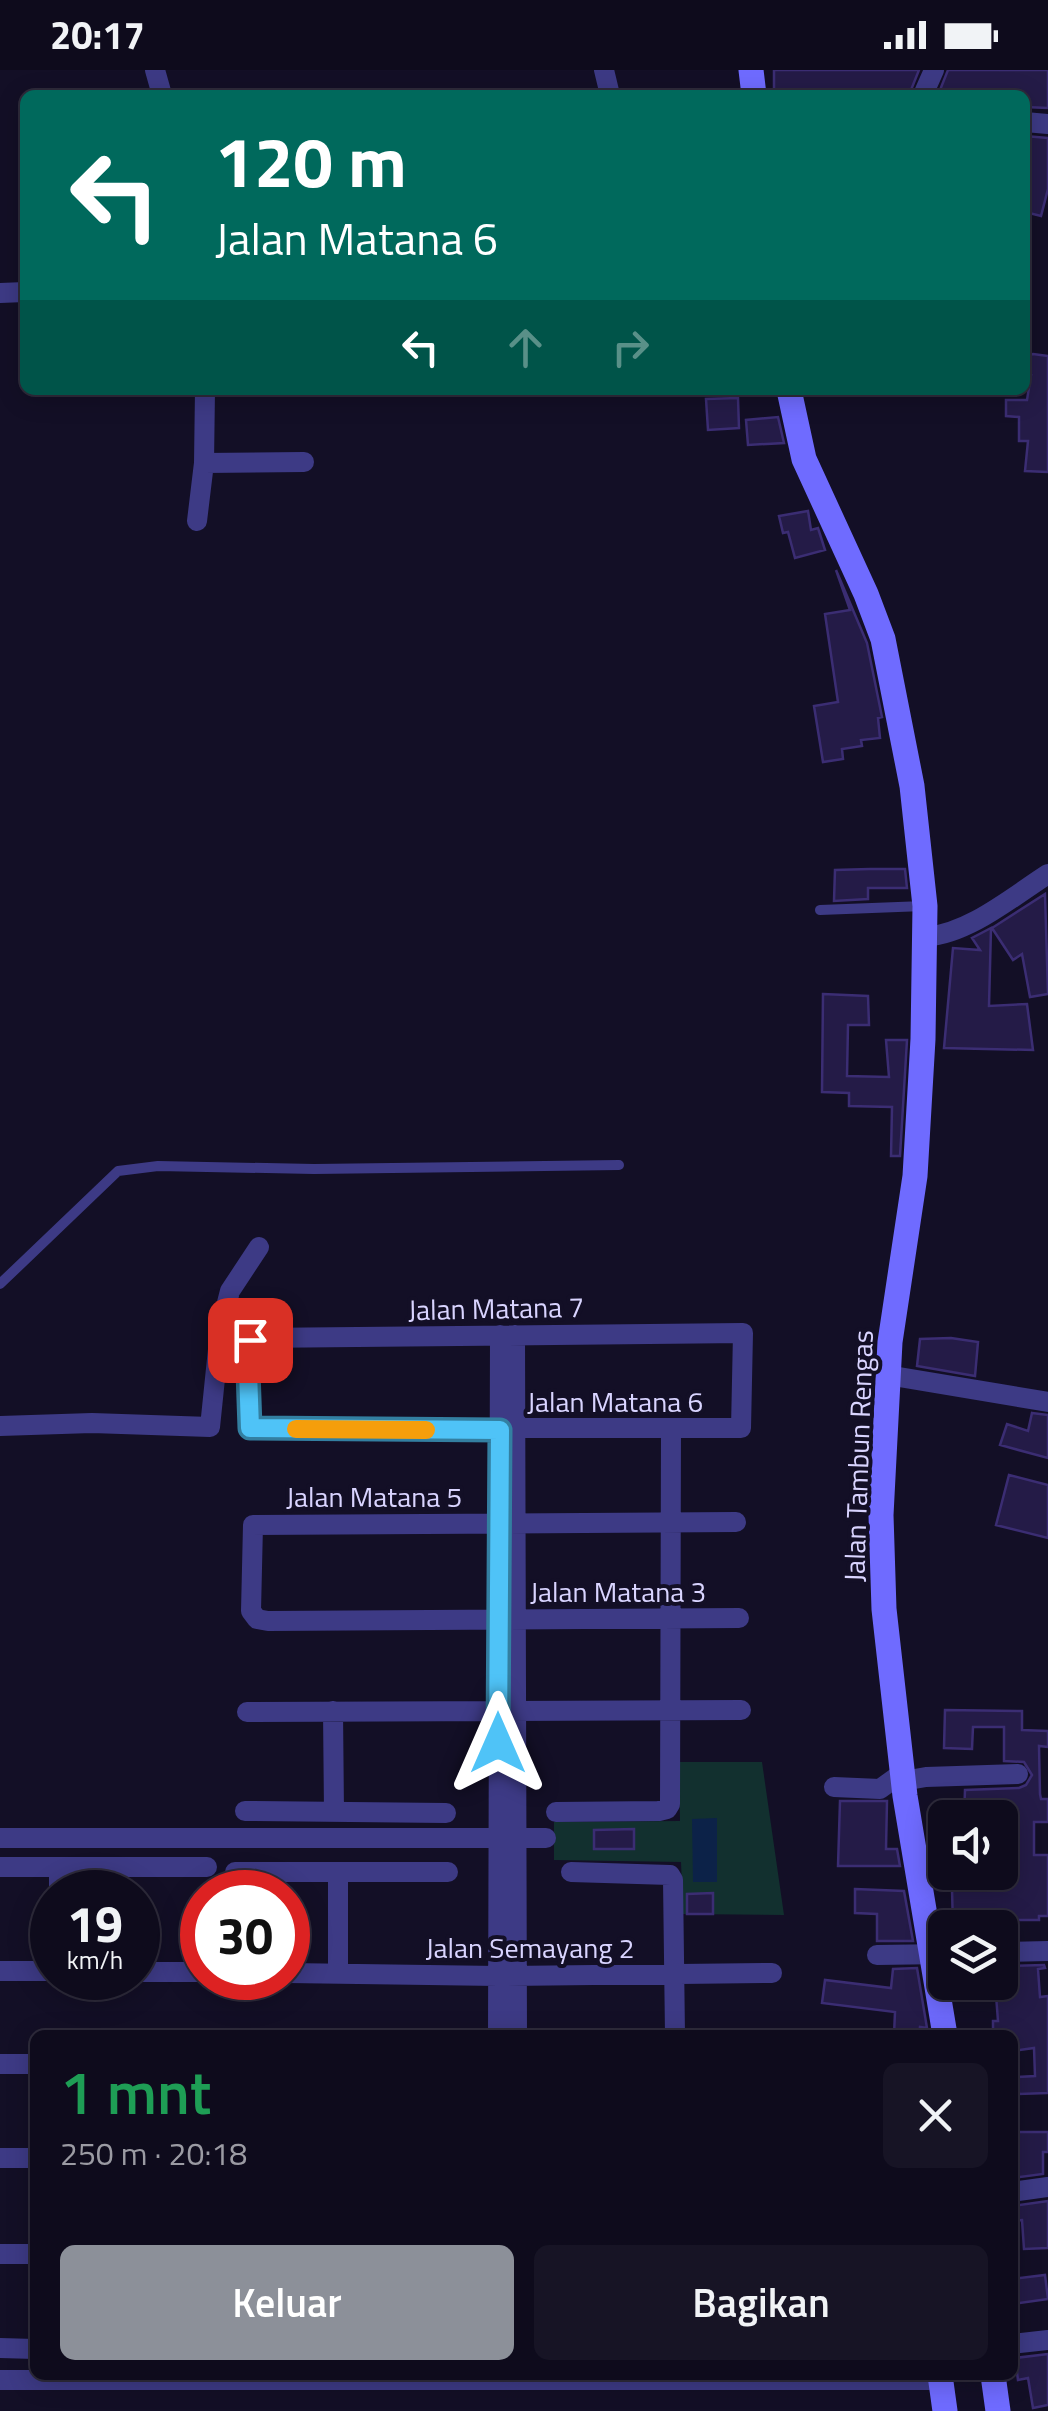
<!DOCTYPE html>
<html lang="id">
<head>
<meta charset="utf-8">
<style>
  body { margin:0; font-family:"Titillium Web",sans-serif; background:#171425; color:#f1f3f6; height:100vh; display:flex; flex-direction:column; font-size:38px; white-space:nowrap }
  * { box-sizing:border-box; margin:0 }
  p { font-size:32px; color:#9b9ba3 }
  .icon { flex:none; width:55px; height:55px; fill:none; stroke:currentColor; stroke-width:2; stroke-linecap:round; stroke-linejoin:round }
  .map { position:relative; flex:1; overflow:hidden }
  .side { position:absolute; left:30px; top:1960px; width:988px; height:350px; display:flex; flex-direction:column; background:#0e0b1c; border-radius:15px; box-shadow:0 5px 25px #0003,0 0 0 2px #2e2b3b }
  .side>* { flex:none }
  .hud { position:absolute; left:20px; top:20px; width:1010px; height:305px; border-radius:15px; box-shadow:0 5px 25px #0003,0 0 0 2px #2e2b3b; background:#00695c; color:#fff; overflow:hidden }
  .controls { position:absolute; left:928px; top:1730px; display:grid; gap:20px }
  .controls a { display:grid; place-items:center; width:90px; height:90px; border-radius:15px; background:#0e0b1c; box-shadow:0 5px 25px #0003,0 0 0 2px #2e2b3b; font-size:50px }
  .speed { position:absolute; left:30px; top:1800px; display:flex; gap:20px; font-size:50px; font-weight:700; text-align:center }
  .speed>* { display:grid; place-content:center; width:130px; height:130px; border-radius:50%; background:#0e0b1c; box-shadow:0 5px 25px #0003,0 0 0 2px #2e2b3b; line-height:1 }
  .speed small { font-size:25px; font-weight:400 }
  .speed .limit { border:15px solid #d22; background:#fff; color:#111 }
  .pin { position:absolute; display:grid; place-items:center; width:85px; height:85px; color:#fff; margin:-42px; border-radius:20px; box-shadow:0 5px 15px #0006 }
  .me { position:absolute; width:110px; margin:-55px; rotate:0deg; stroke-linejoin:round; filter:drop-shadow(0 0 8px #0008) }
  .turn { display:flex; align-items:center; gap:35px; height:210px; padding:0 30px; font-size:45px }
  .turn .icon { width:130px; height:130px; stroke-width:2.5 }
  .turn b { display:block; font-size:70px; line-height:85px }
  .lanes { display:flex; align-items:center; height:95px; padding:0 30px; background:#0003; justify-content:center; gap:50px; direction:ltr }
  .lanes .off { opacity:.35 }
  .round { display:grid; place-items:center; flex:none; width:105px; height:105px; border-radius:15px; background:#171425 }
  .head { display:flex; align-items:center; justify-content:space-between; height:170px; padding:0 30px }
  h1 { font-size:60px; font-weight:600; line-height:75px; color:#1e9e55 }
  .cta { display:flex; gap:20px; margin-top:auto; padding:20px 30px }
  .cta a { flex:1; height:115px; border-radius:15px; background:#8c9099; color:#fff; font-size:40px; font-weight:600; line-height:115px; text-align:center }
  .cta a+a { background:#171425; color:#f1f3f6 }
  .status { display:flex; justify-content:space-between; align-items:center; height:70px; padding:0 50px; background:#0e0b1c; direction:ltr }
  .status svg { height:28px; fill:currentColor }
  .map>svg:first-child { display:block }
</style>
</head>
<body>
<div class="status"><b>20:17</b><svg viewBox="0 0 49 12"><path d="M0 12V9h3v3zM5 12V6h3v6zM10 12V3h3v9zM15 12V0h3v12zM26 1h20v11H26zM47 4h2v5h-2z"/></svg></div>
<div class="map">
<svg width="1048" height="2341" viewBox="0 0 1048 2341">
  <rect width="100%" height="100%" fill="#130f26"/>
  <!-- green -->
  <path fill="#12302f" d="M 679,1692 L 762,1692 L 784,1845 L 683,1844 L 681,1792 L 554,1790 L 554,1752 L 680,1751 Z"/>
  <!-- water -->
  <path fill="#0c2248" d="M 717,1748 L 717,1812 L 693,1812 L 692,1749 Z"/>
  <!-- building -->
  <path fill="#241b47" stroke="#3b2d73" stroke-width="2.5" d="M 774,0 L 919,0 L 909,25 L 774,25 Z
    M 948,0 L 1048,0 L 1048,38 L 1025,37 L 1025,25 L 938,25 Z
    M 1025,66 L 1048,68 L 1048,119 L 1041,146 L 1025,142 Z
    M 1033,284 L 1048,286 L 1048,402 L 1025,401 L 1028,371 L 1019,371 L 1019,347 L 1006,346 L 1006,330 L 1027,330 L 1031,305 L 1025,304 L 1025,286 Z
    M 738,328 L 739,358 L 708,360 L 706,329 Z
    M 778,347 L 784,373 L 748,375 L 746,350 Z
    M 808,441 L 811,460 L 818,458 L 825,480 L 795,488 L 788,462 L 783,463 L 779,446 Z
    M 836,500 L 867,573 L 882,647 L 878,648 L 880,668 L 861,670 L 862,676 L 842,679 L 843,689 L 823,692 L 814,636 L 838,632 L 825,544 L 850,540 Z
    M 870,799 L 905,799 L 907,818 L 868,818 L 868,829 L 834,831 L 835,800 Z
    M 1045,824 L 1048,924 L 1030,927 L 1022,884 L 1013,890 L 992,858 Z
    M 991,858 L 989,936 L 1027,934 L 1033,980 L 944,978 L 953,878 L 980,880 L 972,868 Z
    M 823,924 L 868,926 L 869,955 L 848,955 L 847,1006 L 889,1007 L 886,970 L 907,970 L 900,1086 L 891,1086 L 892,1037 L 849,1036 L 849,1023 L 822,1022 Z
    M 951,1268 L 978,1272 L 975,1306 L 917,1296 L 920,1269 Z
    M 1032,1343 L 1048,1345 L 1048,1388 L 1000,1375 L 1007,1354 L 1028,1361 Z
    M 1009,1405 L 1048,1415 L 1048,1468 L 996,1455 Z
    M 945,1640 L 1022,1641 L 1022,1660 L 1048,1661 L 1048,1677 L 1039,1676 L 1040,1724 L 1041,1729 L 1048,1729 L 1048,1752 L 1034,1752 L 1034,1785 L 1048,1785 L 1048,1846 L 1039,1846 L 1039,1850 L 1009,1850 L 1009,1858 L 953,1858 L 952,1819 L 977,1818 L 977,1811 L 991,1810 L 990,1806 L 1000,1806 L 1000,1748 L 964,1748 L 965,1720 L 1019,1718 L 1026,1715 L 1032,1705 L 1024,1692 L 1004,1691 L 1004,1657 L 973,1657 L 972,1679 L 944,1678 Z
    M 840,1731 L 887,1731 L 886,1779 L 897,1779 L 900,1796 L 838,1796 Z
    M 634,1759 L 634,1779 L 594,1779 L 594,1760 Z
    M 855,1819 L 904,1821 L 913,1871 L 877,1871 L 877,1844 L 855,1843 Z
    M 713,1823 L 713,1844 L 687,1844 L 687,1824 Z
    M 1044,1895 L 1045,1898 L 1038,1899 L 1040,1927 L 1048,1926 L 1048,2023 L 1019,2024 L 1018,2007 L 1035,2006 L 1034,1978 L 1012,1981 L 1012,1965 L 993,1965 L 993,1951 L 998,1951 L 995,1912 L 1000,1912 L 1002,1896 Z
    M 917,1898 L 927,1958 L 920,1957 L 919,1965 L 894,1965 L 895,1942 L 822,1933 L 825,1910 L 891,1918 L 893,1899 Z
    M 1012,2062 L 1048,2062 L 1048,2082 L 1043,2082 L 1043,2104 L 1012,2108 Z
    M 1048,2131 L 1048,2178 L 1024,2179 L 1022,2150 L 1012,2151 L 1012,2136 Z
    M 1045,2205 L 1048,2229 L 1012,2234 L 1012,2209 Z
    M 1048,2284 L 1048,2335 L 1033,2338 L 1028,2308 L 1018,2310 L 1015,2288 Z"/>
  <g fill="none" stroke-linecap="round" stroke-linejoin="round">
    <!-- lane -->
    <path stroke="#3d3a85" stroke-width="10" d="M 820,840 L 924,836
      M 0,1214 L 118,1101 L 158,1096 L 314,1099 L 619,1095"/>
    <!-- street -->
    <path stroke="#3d3a85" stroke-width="20" d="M 155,0 L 162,25
      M 604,0 L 610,25
      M 923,25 L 934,0
      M 1025,52 L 1048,54
      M 0,223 L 25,222
      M 204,393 L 304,392
      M 197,451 L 204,393 L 205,320
      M 926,867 C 970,863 1012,827 1048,804
      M 743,1263 L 741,1358 L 250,1358 L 247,1273 L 255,1268 Z
      M 515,1265 L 517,1965
      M 887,1305 L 1048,1332
      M 0,1356 L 92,1353 L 210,1357 L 220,1260 L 230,1221 L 259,1177
      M 736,1452 L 253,1455 L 251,1541 L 257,1549 L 268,1551 L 739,1548
      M 333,1641 L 334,1742
      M 247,1642 L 741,1640
      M 903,1711 L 926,1707 L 1018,1704
      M 834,1717 L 880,1719 L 902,1703
      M 245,1741 L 446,1743
      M 556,1742 L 659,1741 L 667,1739 L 670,1734 L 671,1359
      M 0,1768 L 546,1768
      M 0,1797 L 207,1797
      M 235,1802 L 448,1802
      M 338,1802 L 338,1904
      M 571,1802 L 670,1805 L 673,1810 L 675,1965
      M 59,1822 L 59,1797
      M 1000,1882 L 1048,1881
      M 877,1885 L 945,1884
      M 0,1901 L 52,1901
      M 138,1902 L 202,1902
      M 288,1903 L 498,1906 L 772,1903
      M 498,1965 L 500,1265
      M 0,1994 L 35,1994
      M 0,2088 L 35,2088
      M 1012,2122 L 1048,2117
      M 0,2184 L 35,2184
      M 1012,2274 L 1048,2270
      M 0,2278 L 35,2279
      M 0,2310 L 940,2310"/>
    <!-- secondary -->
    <path stroke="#6f6bff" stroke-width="25" d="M 751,0 L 754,25
      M 789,320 L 804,389 L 866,524 L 883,569 L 912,716 L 925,836 L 923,969 L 915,1106 L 890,1272 L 881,1445 L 884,1539 L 905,1726 L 945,1965
      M 940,2305 L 945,2341
      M 993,2305 L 998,2341"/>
  </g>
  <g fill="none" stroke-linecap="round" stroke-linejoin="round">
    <defs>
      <path id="route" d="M 250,1270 L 247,1273 L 250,1358 L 500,1360 L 498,1673"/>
    </defs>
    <!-- route casing -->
    <use href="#route" stroke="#337fa1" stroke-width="25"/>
    <!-- route -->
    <use href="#route" stroke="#4fc3f7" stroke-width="18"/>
    <!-- slow -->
    <path stroke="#f59e0b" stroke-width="18" d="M 296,1359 L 426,1360"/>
  </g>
  <g text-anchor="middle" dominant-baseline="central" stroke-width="8" stroke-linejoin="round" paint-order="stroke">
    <!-- street labels -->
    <g font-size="28" fill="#d9d4ff" stroke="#130f26">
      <text transform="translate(496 1238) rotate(-1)">Jalan Matana 7</text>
      <text x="615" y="1331">Jalan Matana 6</text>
      <text transform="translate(858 1386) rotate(-88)">Jalan Tambun Rengas</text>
      <text x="374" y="1426">Jalan Matana 5</text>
      <text x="618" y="1521">Jalan Matana 3</text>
      <text x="530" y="1877">Jalan Semayang 2</text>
    </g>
  </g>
</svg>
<div class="controls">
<a><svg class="icon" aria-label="sound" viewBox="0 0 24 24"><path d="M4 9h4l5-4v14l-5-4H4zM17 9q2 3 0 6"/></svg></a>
<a><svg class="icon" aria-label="layers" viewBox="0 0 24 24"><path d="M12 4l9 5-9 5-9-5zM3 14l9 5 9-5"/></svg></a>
</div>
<div class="speed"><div>19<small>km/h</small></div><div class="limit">30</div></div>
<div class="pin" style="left:250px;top:1270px;background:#d93025"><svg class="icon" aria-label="arrive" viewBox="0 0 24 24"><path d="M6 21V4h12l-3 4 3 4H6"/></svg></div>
<svg class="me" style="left:498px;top:1673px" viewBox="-20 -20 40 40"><path d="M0-17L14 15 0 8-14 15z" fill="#4fc3f7" stroke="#fff" stroke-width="4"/></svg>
<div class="hud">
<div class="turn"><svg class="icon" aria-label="left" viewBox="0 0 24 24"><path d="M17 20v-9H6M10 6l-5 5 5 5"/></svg><div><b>120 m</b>Jalan Matana 6</div></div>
<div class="lanes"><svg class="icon" aria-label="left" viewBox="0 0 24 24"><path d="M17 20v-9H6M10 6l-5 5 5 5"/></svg><svg class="icon off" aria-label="ahead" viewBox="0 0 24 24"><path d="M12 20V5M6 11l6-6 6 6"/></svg><svg class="icon off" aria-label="right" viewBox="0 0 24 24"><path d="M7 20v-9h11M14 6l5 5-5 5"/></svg></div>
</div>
<section class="side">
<div class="head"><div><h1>1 mnt</h1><p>250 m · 20:18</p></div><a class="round"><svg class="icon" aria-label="close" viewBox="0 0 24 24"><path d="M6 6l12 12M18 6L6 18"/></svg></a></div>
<div class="cta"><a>Keluar</a><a>Bagikan</a></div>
</section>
</div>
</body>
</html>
